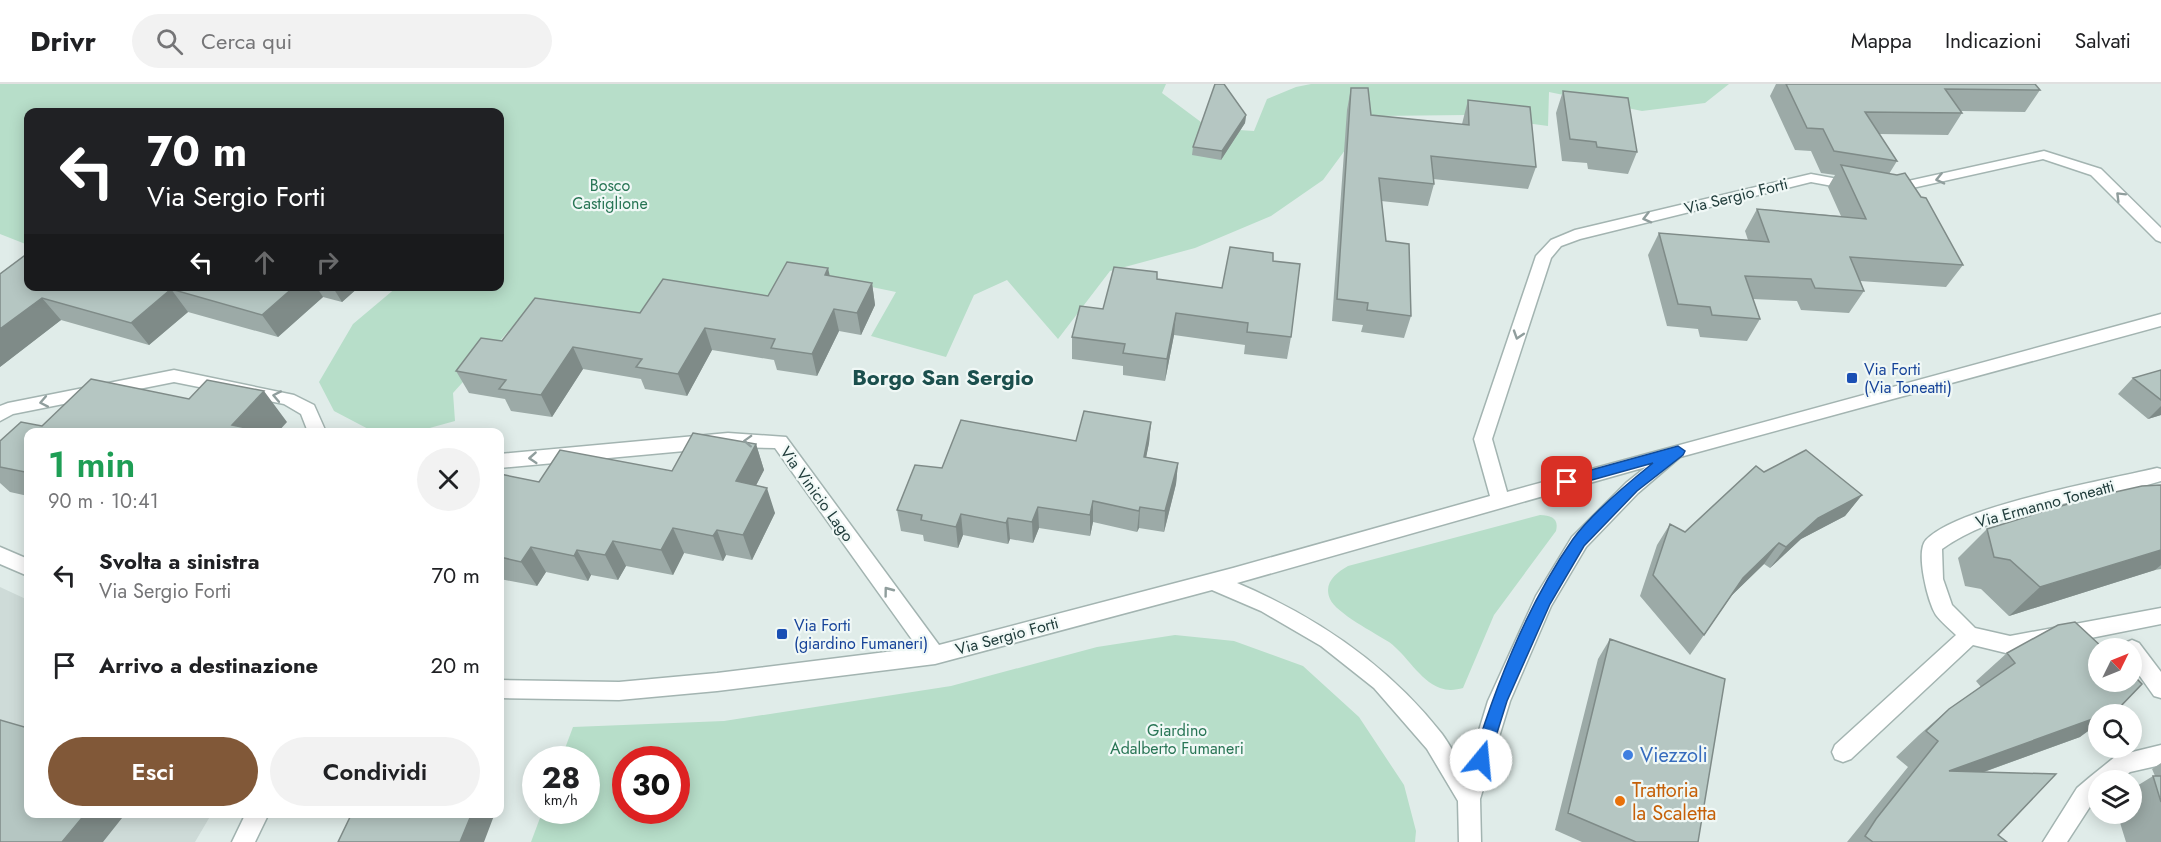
<!DOCTYPE html>
<html lang="it">
<head>
<meta charset="utf-8">
<style>
  body { margin:0; font-family:Jost,sans-serif; background:#f2f2f2; color:#202124; height:100vh; display:flex; flex-direction:column; font-size:22px; white-space:nowrap }
  * { box-sizing:border-box; margin:0 }
  p { font-size:20px; color:#757577 }
  .icon { flex:none; width:33px; height:33px; fill:none; stroke:currentColor; stroke-width:2; stroke-linecap:round; stroke-linejoin:round }
  .map { position:relative; flex:1; overflow:hidden }
  .details { position:absolute; left:24px; top:344px; width:480px; height:390px; display:flex; flex-direction:column; background:#fff; border-radius:12px; box-shadow:0 3px 15px #0003 }
  .details>* { flex:none }
  .guide { position:absolute; left:24px; top:24px; width:480px; height:183px; border-radius:12px; box-shadow:0 3px 15px #0003; background:#202124; color:#fff; overflow:hidden }
  .needle { width:39px; rotate:47deg }
  .tools { position:absolute; left:2088px; top:554px; display:grid; gap:12px }
  .tools a { display:grid; place-items:center; width:54px; height:54px; border-radius:50%; background:#fff; box-shadow:0 3px 15px #0003; font-size:30px }
  .speed { position:absolute; left:522px; top:662px; display:flex; gap:12px; font-size:30px; font-weight:700; text-align:center }
  .speed>* { display:grid; place-content:center; width:78px; height:78px; border-radius:50%; background:#fff; box-shadow:0 3px 15px #0003; line-height:1 }
  .speed small { font-size:15px; font-weight:400 }
  .speed .limit { border:9px solid #d22; background:#fff; color:#111 }
  .pin { position:absolute; display:grid; place-items:center; width:51px; height:51px; color:#fff; margin:-26px; border-radius:12px; box-shadow:0 3px 9px #0006 }
  .me { position:absolute; width:66px; margin:-33px; rotate:17deg; stroke-linejoin:round; filter:drop-shadow(0 0 4px #0008) }
  .turn { display:flex; align-items:center; gap:21px; height:126px; padding:0 24px; font-size:27px }
  .turn .icon { width:78px; height:78px; stroke-width:2.5 }
  .turn b { display:block; font-size:42px; line-height:51px }
  .lanes { display:flex; align-items:center; height:57px; padding:0 24px; background:#0003; justify-content:center; gap:30px; direction:ltr }
  .lanes .off { opacity:.35 }
  .round { display:grid; place-items:center; flex:none; width:63px; height:63px; border-radius:32px; background:#f2f2f2 }
  .head { display:flex; align-items:center; justify-content:space-between; height:102px; padding:0 24px }
  h1 { font-size:36px; font-weight:600; line-height:45px; color:#1e9e55 }
  .action { display:flex; gap:12px; margin-top:auto; padding:12px 24px }
  .action a { flex:1; height:69px; border-radius:36px; background:#815838; color:#fff; font-size:24px; font-weight:600; line-height:69px; text-align:center }
  .action a+a { background:#f2f2f2; color:#202124 }
  ul { padding:0; list-style:none }
  li { display:flex; align-items:center; gap:18px; height:90px; padding:0 24px }
  li div { flex:1 }
  li b { display:block; font-size:22px }
  li em { font-style:normal }
  header { display:flex; align-items:center; gap:36px; box-sizing:border-box; height:84px; padding:0 30px; background:#fff; border-bottom:2px solid #e0e0e0 }
  header strong { font-size:28px }
  nav { display:flex; gap:33px; margin-inline-start:auto; font-size:21px }
  .search { width:420px; height:54px; background:#f2f2f2; display:flex; align-items:center; gap:15px; box-sizing:border-box; padding:0 21px; border-radius:33px; color:#757577; font-size:22px }
  .map>svg:first-child { display:block }
</style>
</head>
<body>
<header>
<strong>Drivr</strong>
<div class="search"><svg class="icon" aria-label="search" viewBox="0 0 24 24"><circle cx="10" cy="10" r="6"/><path d="M15 15l6 6"/></svg>Cerca qui</div>
<nav><a>Mappa</a><a>Indicazioni</a><a>Salvati</a></nav>
</header>
<div class="map">
<svg width="2161" height="758" viewBox="0 0 2161 758">
  <rect width="100%" height="100%" fill="#e0ece9"/>
  <!-- built -->
  <path fill="#cedbd8" d="M 0,503 L 28,516 L 28,729 L 212,729 L 195,758 L 0,758 Z"/>
  <!-- green -->
  <path fill="#b7dec9" fill-rule="evenodd" d="M 0,0 L 1166,0 L 1162,9 L 1209,44 L 1254,47 L 1267,15 L 1296,3 L 1311,0 L 1729,0 L 1705,19 L 1642,27 L 1549,8 L 1548,42 L 1467,31 L 1375,32 L 1354,54 L 1323,96 L 1271,132 L 1195,164 L 1110,187 L 1058,255 L 1007,196 L 974,211 L 946,273 L 871,252 L 896,208 L 789,186 L 762,228 L 640,244 L 531,222 L 453,309 L 455,337 L 415,348 L 374,348 L 334,327 L 319,298 L 353,240 L 397,203 L 500,202 L 500,28 L 28,28 L 28,161 L 0,150 Z
    M 1540,431 C 1552,432 1559,434 1556,447 L 1494,531 L 1463,604 C 1456,606 1448,607 1440,604 C 1419,596 1407,571 1389,558 C 1375,549 1336,529 1330,515 C 1323,499 1336,489 1348,482 Z
    M 1175,551 L 1234,557 L 1303,582 L 1359,633 L 1404,701 L 1416,747 L 1415,758 L 531,758 L 543,726 L 586,726 L 586,675 L 561,675 L 573,643 L 724,637 L 951,602 L 1097,563 ZM 626,675 L 676,675 L 676,726 L 626,726 Z"/>
  <g fill="none" stroke-linecap="round" stroke-linejoin="round">
    <defs>
      <path id="minor" d="M 2044,67 L 2101,85 L 2161,144 L 2161,158 L 2156,156 L 2091,91 L 2043,75 L 1890,109 L 1883,105 L 1890,101 Z
        M 1811,90 L 1854,98 L 1861,102 L 1854,106 L 1811,98 L 1580,155 L 1561,162 L 1551,174 L 1492,355 L 1507,408 L 2161,230 L 2161,242 L 1680,373 L 1638,409 L 1586,463 L 1551,522 L 1510,617 L 1480,715 L 1481,758 L 1459,758 L 1458,717 L 1427,665 L 1374,604 L 1321,562 L 1261,527 L 1212,506 L 935,580 L 717,607 L 619,616 L 500,614 L 500,596 L 619,598 L 717,589 L 918,564 L 775,364 L 728,363 L 500,384 L 500,370 L 728,349 L 786,353 L 939,561 L 1233,484 L 1490,412 L 1474,355 L 1536,172 L 1551,156 L 1575,146 ZM 1646,383 L 1626,399 L 1572,453 L 1536,512 L 1488,617 L 1466,689 C 1458,677 1451,662 1442,650 C 1388,581 1317,533 1237,499 Z
        M 174,286 L 294,311 L 314,321 L 326,348 L 308,348 L 301,330 L 284,320 L 174,298 L 13,330 L 0,337 L 0,322 L 8,319 Z
        M 2157,384 L 2161,385 L 2161,397 C 2091,419 2002,422 1942,465 L 1943,495 L 1952,521 L 1975,544 L 2010,552 L 2161,524 L 2161,540 L 2010,570 L 1973,561 L 1851,675 L 1843,678 L 1835,675 L 1832,668 L 1835,661 L 1956,551 C 1949,544 1941,538 1936,531 C 1928,518 1915,468 1926,456 C 1958,422 2107,396 2157,384 Z
        M 0,463 L 28,475 L 28,492 L 0,480 Z
        M 2132,556 L 2139,559 L 2161,588 L 2161,614 L 2154,612 L 2132,581 L 2132,564 L 2122,564 L 2125,559 Z
        M 2161,661 L 2161,681 L 2130,688 L 2120,696 L 2098,696 L 2098,714 L 2093,718 L 2067,758 L 2043,758 L 2077,704 L 2090,693 L 2116,672 Z
        M 246,729 L 269,729 L 255,758 L 232,758 Z"/>
    </defs>
    <!-- minor casing -->
    <use href="#minor" stroke="#a3b4b1" stroke-width="3"/>
    <!-- minor -->
    <use href="#minor" fill="#fff" fill-rule="evenodd"/>
  </g>
  <!-- wall -->
  <path fill="#9caaa7" d="M 1776,0 L 2035,0 L 2040,6 L 2025,28 L 1961,27 L 1962,29 L 1948,51 L 1879,50 L 1897,77 L 1889,90 L 1963,181 L 1946,203 L 1860,197 L 1864,207 L 1849,229 L 1801,226 L 1797,217 L 1753,215 L 1760,235 L 1747,257 L 1700,253 L 1698,245 L 1667,242 L 1648,171 L 1659,149 L 1748,156 L 1745,147 L 1757,125 L 1841,132 L 1828,103 L 1835,91 L 1821,89 L 1811,67 L 1795,66 L 1770,12 Z
    M 1351,4 L 1371,31 L 1462,40 L 1468,16 L 1536,83 L 1528,105 L 1433,95 L 1434,100 L 1428,122 L 1381,117 L 1386,157 L 1411,232 L 1404,254 L 1361,248 L 1363,241 L 1332,237 L 1347,26 Z
    M 1563,7 L 1637,68 L 1628,90 L 1588,85 L 1587,79 L 1562,77 L 1556,29 Z
    M 1246,31 L 1245,39 L 1221,76 L 1192,71 L 1193,63 Z
    M 1273,177 L 1291,253 L 1287,275 L 1244,270 L 1245,261 L 1174,251 L 1165,297 L 1123,291 L 1123,282 L 1072,275 L 1072,253 L 1103,225 L 1157,195 L 1222,204 Z
    M 830,192 L 872,199 L 875,221 L 861,251 L 839,247 L 817,292 L 777,286 L 774,276 L 712,266 L 687,312 L 645,305 L 641,295 L 583,285 L 552,333 L 511,327 L 505,315 L 469,309 L 456,287 L 502,257 L 768,212 Z
    M 28,202 L 360,202 L 342,218 L 323,213 L 278,253 L 188,228 L 149,261 L 61,236 L 0,283 Z
    M 2161,286 L 2161,331 L 2148,335 L 2118,310 L 2133,294 Z
    M 287,338 L 28,348 L 28,412 L 10,408 L 0,399 L 0,357 L 42,342 Z
    M 1151,338 L 1149,359 L 1146,373 L 1178,379 L 1176,400 L 1164,448 L 1139,444 L 1137,448 L 1093,438 L 1090,452 L 1039,444 L 1033,459 L 1010,455 L 1008,460 L 963,451 L 958,464 L 924,457 L 923,451 L 901,447 L 897,426 L 942,384 L 1076,357 Z
    M 756,360 L 764,386 L 756,401 L 775,429 L 752,476 L 726,471 L 723,477 L 684,469 L 673,491 L 626,482 L 618,496 L 591,491 L 588,497 L 546,488 L 537,502 L 500,495 L 500,390 L 539,398 L 672,387 Z
    M 1764,388 L 1862,411 L 1845,432 L 1801,455 L 1770,484 L 1764,480 L 1732,511 L 1690,571 L 1640,512 L 1657,461 L 1670,440 L 1685,448 Z
    M 2161,401 L 2161,485 L 2155,486 L 2009,532 L 1981,505 L 1965,502 L 1958,474 L 1987,445 Z
    M 1610,555 L 1698,758 L 1582,758 L 1555,746 L 1598,575 Z
    M 2007,569 L 2116,627 L 2112,630 L 2098,630 L 2080,653 L 1984,688 L 1998,751 L 2007,758 L 1847,758 L 1908,683 L 1896,673 L 1919,651 L 1949,625 L 1981,603 L 1976,597 Z
    M 2161,679 L 2161,758 L 2126,758 L 2117,729 L 2132,729 L 2132,705 L 2153,692 L 2155,692 L 2152,685 Z"/>
  <!-- shaded-wall -->
  <path fill="#7f8b88" d="M 1246,31 L 1245,39 L 1221,76 L 1222,67 Z
    M 828,184 L 833,206 L 825,191 Z
    M 872,199 L 875,221 L 861,251 L 857,229 Z
    M 295,202 L 316,202 L 323,213 L 278,253 L 262,231 Z
    M 332,202 L 360,202 L 342,218 Z
    M 171,205 L 188,228 L 149,261 L 131,239 Z
    M 42,214 L 61,236 L 0,283 L 0,245 Z
    M 834,225 L 839,247 L 817,292 L 812,270 Z
    M 1176,229 L 1174,251 L 1165,297 L 1167,275 Z
    M 705,244 L 712,266 L 687,312 L 678,290 Z
    M 573,263 L 583,285 L 552,333 L 541,311 Z
    M 264,307 L 287,338 L 278,348 L 238,348 L 232,341 Z
    M 2161,322 L 2161,331 L 2148,335 Z
    M 1151,338 L 1149,359 L 1142,394 L 1144,373 Z
    M 756,360 L 764,386 L 745,423 L 736,397 Z
    M 1178,379 L 1176,400 L 1164,448 L 1165,427 Z
    M 767,404 L 775,429 L 752,476 L 743,451 Z
    M 1862,411 L 1845,432 L 1801,455 L 1770,484 L 1786,463 L 1818,434 Z
    M 1093,417 L 1093,438 L 1090,452 L 1090,431 Z
    M 1038,423 L 1039,444 L 1033,459 L 1032,438 Z
    M 1140,423 L 1139,444 L 1137,448 L 1139,427 Z
    M 961,430 L 963,451 L 958,464 L 956,443 Z
    M 1008,434 L 1010,455 L 1008,460 L 1006,439 Z
    M 673,444 L 684,469 L 673,491 L 661,466 Z
    M 717,446 L 726,471 L 723,477 L 713,452 Z
    M 613,457 L 626,482 L 618,496 L 605,471 Z
    M 1779,459 L 1764,480 L 1728,515 L 1743,494 Z
    M 531,463 L 546,488 L 537,502 L 521,478 Z
    M 577,466 L 591,491 L 588,497 L 574,472 Z
    M 2161,466 L 2161,481 L 2155,486 L 2009,532 L 2040,503 Z
    M 2098,633 L 2098,640 L 2080,653 L 1917,712 L 1949,687 Z
    M 86,729 L 126,729 L 103,758 L 62,758 Z
    M 472,729 L 495,729 L 484,758 L 460,758 Z"/>
  <!-- building -->
  <path fill="#b5c6c2" stroke="#7f8b88" stroke-width="1.5" d="M 1215,0 L 1224,0 L 1246,31 L 1222,67 L 1193,63 Z
    M 1786,0 L 2035,0 L 2040,6 L 1945,5 L 1962,29 L 1865,28 L 1897,77 L 1834,67 L 1823,45 L 1807,44 Z
    M 1351,4 L 1368,4 L 1371,31 L 1469,41 L 1468,16 L 1530,23 L 1536,83 L 1431,72 L 1434,100 L 1379,94 L 1386,157 L 1409,160 L 1411,232 L 1367,226 L 1368,219 L 1337,215 Z
    M 1563,7 L 1628,14 L 1637,68 L 1597,63 L 1596,58 L 1570,55 Z
    M 1841,81 L 1897,91 L 1905,89 L 1921,113 L 1926,114 L 1963,181 L 1850,173 L 1864,207 L 1815,204 L 1811,195 L 1745,192 L 1760,235 L 1712,231 L 1710,223 L 1678,220 L 1659,149 L 1769,158 L 1757,125 L 1866,135 Z
    M 1230,163 L 1273,169 L 1273,177 L 1300,180 L 1291,253 L 1247,248 L 1248,239 L 1176,229 L 1167,275 L 1123,269 L 1125,260 L 1072,253 L 1080,222 L 1103,225 L 1114,183 L 1157,188 L 1157,195 L 1222,204 Z
    M 28,169 L 28,202 L 295,202 L 262,231 L 171,205 L 131,239 L 42,214 L 0,245 L 0,190 Z
    M 787,178 L 828,184 L 825,191 L 872,199 L 857,229 L 834,225 L 812,270 L 771,264 L 775,255 L 705,244 L 678,290 L 636,283 L 642,275 L 573,263 L 541,311 L 499,305 L 506,296 L 456,287 L 481,254 L 502,257 L 535,214 L 640,229 L 663,195 L 768,212 Z
    M 2161,286 L 2161,316 L 2133,294 Z
    M 91,295 L 189,315 L 207,296 L 264,307 L 232,341 L 261,347 L 261,348 L 28,348 L 28,384 L 25,388 L 0,383 L 0,357 L 21,338 L 42,342 Z
    M 1084,327 L 1151,338 L 1144,373 L 1178,379 L 1165,427 L 1140,423 L 1139,427 L 1093,417 L 1090,431 L 1038,423 L 1032,438 L 1008,434 L 1006,439 L 961,430 L 956,443 L 921,436 L 922,431 L 897,426 L 915,381 L 942,384 L 961,336 L 1076,357 Z
    M 693,349 L 756,360 L 736,397 L 767,404 L 743,451 L 717,446 L 713,452 L 673,444 L 661,466 L 613,457 L 605,471 L 577,466 L 574,472 L 531,463 L 521,478 L 500,473 L 500,390 L 539,398 L 560,366 L 672,387 Z
    M 1806,366 L 1862,411 L 1818,434 L 1786,463 L 1779,459 L 1743,494 L 1704,551 L 1653,491 L 1670,440 L 1685,448 L 1756,382 L 1764,388 Z
    M 2161,401 L 2161,466 L 2040,503 L 2010,476 L 1994,473 L 1987,445 L 2084,415 L 2142,402 Z
    M 2075,538 L 2103,564 L 2098,564 L 2098,597 L 2132,597 L 2132,590 L 2142,600 L 2116,627 L 2107,630 L 2098,630 L 2098,633 L 1949,687 L 2056,690 L 1998,751 L 2007,758 L 1873,758 L 1865,752 L 1876,735 L 1938,657 L 1926,647 L 1949,625 L 2015,579 L 2007,569 L 2058,541 Z
    M 1610,555 L 1725,595 L 1698,758 L 1636,758 L 1568,729 Z
    M 0,636 L 28,644 L 28,729 L 86,729 L 62,758 L 0,758 Z
    M 2153,692 L 2161,692 L 2161,718 Z
    M 352,729 L 472,729 L 460,758 L 338,758 Z"/>
  <!-- one-way arrows -->
  <defs><path id="oneway-chevron" d="M-2-3.5L2.5 0L-2 3.5" fill="none" stroke-width="1.6" stroke-linecap="round" stroke-linejoin="round" transform="scale(1.5)"/></defs>
  <g stroke="#909e9d">
    <use href="#oneway-chevron" transform="translate(1940 95) rotate(167)"/>
    <use href="#oneway-chevron" transform="translate(2120 112) rotate(-135)"/>
    <use href="#oneway-chevron" transform="translate(1647 134) rotate(166)"/>
    <use href="#oneway-chevron" transform="translate(1518 251) rotate(108)"/>
    <use href="#oneway-chevron" transform="translate(277 312) rotate(-169)"/>
    <use href="#oneway-chevron" transform="translate(44 318) rotate(169)"/>
    <use href="#oneway-chevron" transform="translate(748 357) rotate(-178)"/>
    <use href="#oneway-chevron" transform="translate(533 374) rotate(176)"/>
    <use href="#oneway-chevron" transform="translate(888 507) rotate(-127)"/>
  </g>
  <!-- route -->
  <path fill="#1a73e8" stroke="#114b97" stroke-width="1.5" d="M 1678,362 L 1685,367 L 1683,371 L 1637,407 L 1584,462 L 1550,520 L 1507,617 L 1487,681 L 1481,684 L 1475,681 L 1473,676 C 1496,600 1527,521 1573,455 C 1592,429 1628,399 1653,379 L 1567,403 L 1560,398 L 1562,394 Z"/>
  <!-- markers -->
  <g fill="#1a4fb4" stroke="#f0f8f6" stroke-width="2">
    <rect x="1846" y="288" width="12" height="12" rx="3"/>
    <rect x="776" y="544" width="12" height="12" rx="3"/>
  </g>
  <circle fill="#3f7fe0" stroke="#f0f8f6" stroke-width="2" cx="1628" cy="671" r="6"/>
  <circle fill="#e8710a" stroke="#f0f8f6" stroke-width="2" cx="1620" cy="717" r="6"/>
  <g text-anchor="middle" dominant-baseline="central" stroke-width="4.5" stroke-linejoin="round" paint-order="stroke">
    <!-- park labels -->
    <g font-size="16" fill="#287555" stroke="#f0f8f6">
      <text x="610" y="101">Bosco<tspan x="610" dy="18">Castiglione</tspan></text>
      <text x="1177" y="646">Giardino<tspan x="1177" dy="18">Adalberto Fumaneri</tspan></text>
    </g>
    <!-- street labels -->
    <g font-size="16" fill="#203c3b" stroke="#f0f8f6">
      <text transform="translate(1736 112) rotate(-14)">Via Sergio Forti</text>
      <text transform="translate(817 410) rotate(54)">Via Vinicio Lago</text>
      <text transform="translate(2045 420) rotate(-15)">Via Ermanno Toneatti</text>
      <text transform="translate(1007 552) rotate(-15)">Via Sergio Forti</text>
    </g>
    <!-- transit labels -->
    <g font-size="16" fill="#164399" stroke="#f0f8f6" text-anchor="start">
      <text x="1864" y="285">Via Forti<tspan x="1864" dy="18">(Via Toneatti)</tspan></text>
      <text x="794" y="541">Via Forti<tspan x="794" dy="18">(giardino Fumaneri)</tspan></text>
    </g>
    <!-- near-shop labels -->
    <g font-size="20" fill="#366cbe" stroke="#f0f8f6" text-anchor="start">
      <text x="1640" y="671">Viezzoli</text>
    </g>
    <!-- near-food labels -->
    <g font-size="20" fill="#c56008" stroke="#f0f8f6" text-anchor="start">
      <text x="1632" y="706">Trattoria<tspan x="1632" dy="23">la Scaletta</tspan></text>
    </g>
    <!-- district labels -->
    <g font-size="22" font-weight="bold" fill="#1b4f4d" stroke="#f0f8f6">
      <text x="943" y="293">Borgo San Sergio</text>
    </g>
  </g>
</svg>
<div class="tools">
<a><svg class="needle" viewBox="-14 -14 28 28"><path d="M0-13l5 13h-10z" fill="#e53935"/><path d="M0 13l5-13h-10z" fill="#757577"/></svg></a>
<a><svg class="icon" aria-label="search" viewBox="0 0 24 24"><circle cx="10" cy="10" r="6"/><path d="M15 15l6 6"/></svg></a>
<a><svg class="icon" aria-label="layers" viewBox="0 0 24 24"><path d="M12 4l9 5-9 5-9-5zM3 14l9 5 9-5"/></svg></a>
</div>
<div class="speed"><div>28<small>km/h</small></div><div class="limit">30</div></div>
<div class="pin" style="left:1567px;top:398px;background:#d93025"><svg class="icon" aria-label="arrive" viewBox="0 0 24 24"><path d="M6 21V4h12l-3 4 3 4H6"/></svg></div>
<svg class="me" style="left:1481px;top:676px" viewBox="-20 -20 40 40"><circle r="19" fill="#fff"/><path d="M0-13L10 11 0 6-10 11z" fill="#1a73e8"/></svg>
<div class="guide">
<div class="turn"><svg class="icon" aria-label="left" viewBox="0 0 24 24"><path d="M17 20v-9H6M10 6l-5 5 5 5"/></svg><div><b>70 m</b>Via Sergio Forti</div></div>
<div class="lanes"><svg class="icon" aria-label="left" viewBox="0 0 24 24"><path d="M17 20v-9H6M10 6l-5 5 5 5"/></svg><svg class="icon off" aria-label="ahead" viewBox="0 0 24 24"><path d="M12 20V5M6 11l6-6 6 6"/></svg><svg class="icon off" aria-label="right" viewBox="0 0 24 24"><path d="M7 20v-9h11M14 6l5 5-5 5"/></svg></div>
</div>
<section class="details">
<div class="head"><div><h1>1 min</h1><p>90 m · 10:41</p></div><a class="round"><svg class="icon" aria-label="close" viewBox="0 0 24 24"><path d="M6 6l12 12M18 6L6 18"/></svg></a></div>
<ul>
<li><svg class="icon" aria-label="left" viewBox="0 0 24 24"><path d="M17 20v-9H6M10 6l-5 5 5 5"/></svg><div><b>Svolta a sinistra</b><p>Via Sergio Forti</p></div><em>70 m</em></li>
<li><svg class="icon" aria-label="arrive" viewBox="0 0 24 24"><path d="M6 21V4h12l-3 4 3 4H6"/></svg><div><b>Arrivo a destinazione</b></div><em>20 m</em></li>
</ul>
<div class="action"><a>Esci</a><a>Condividi</a></div>
</section>
</div>
</body>
</html>
